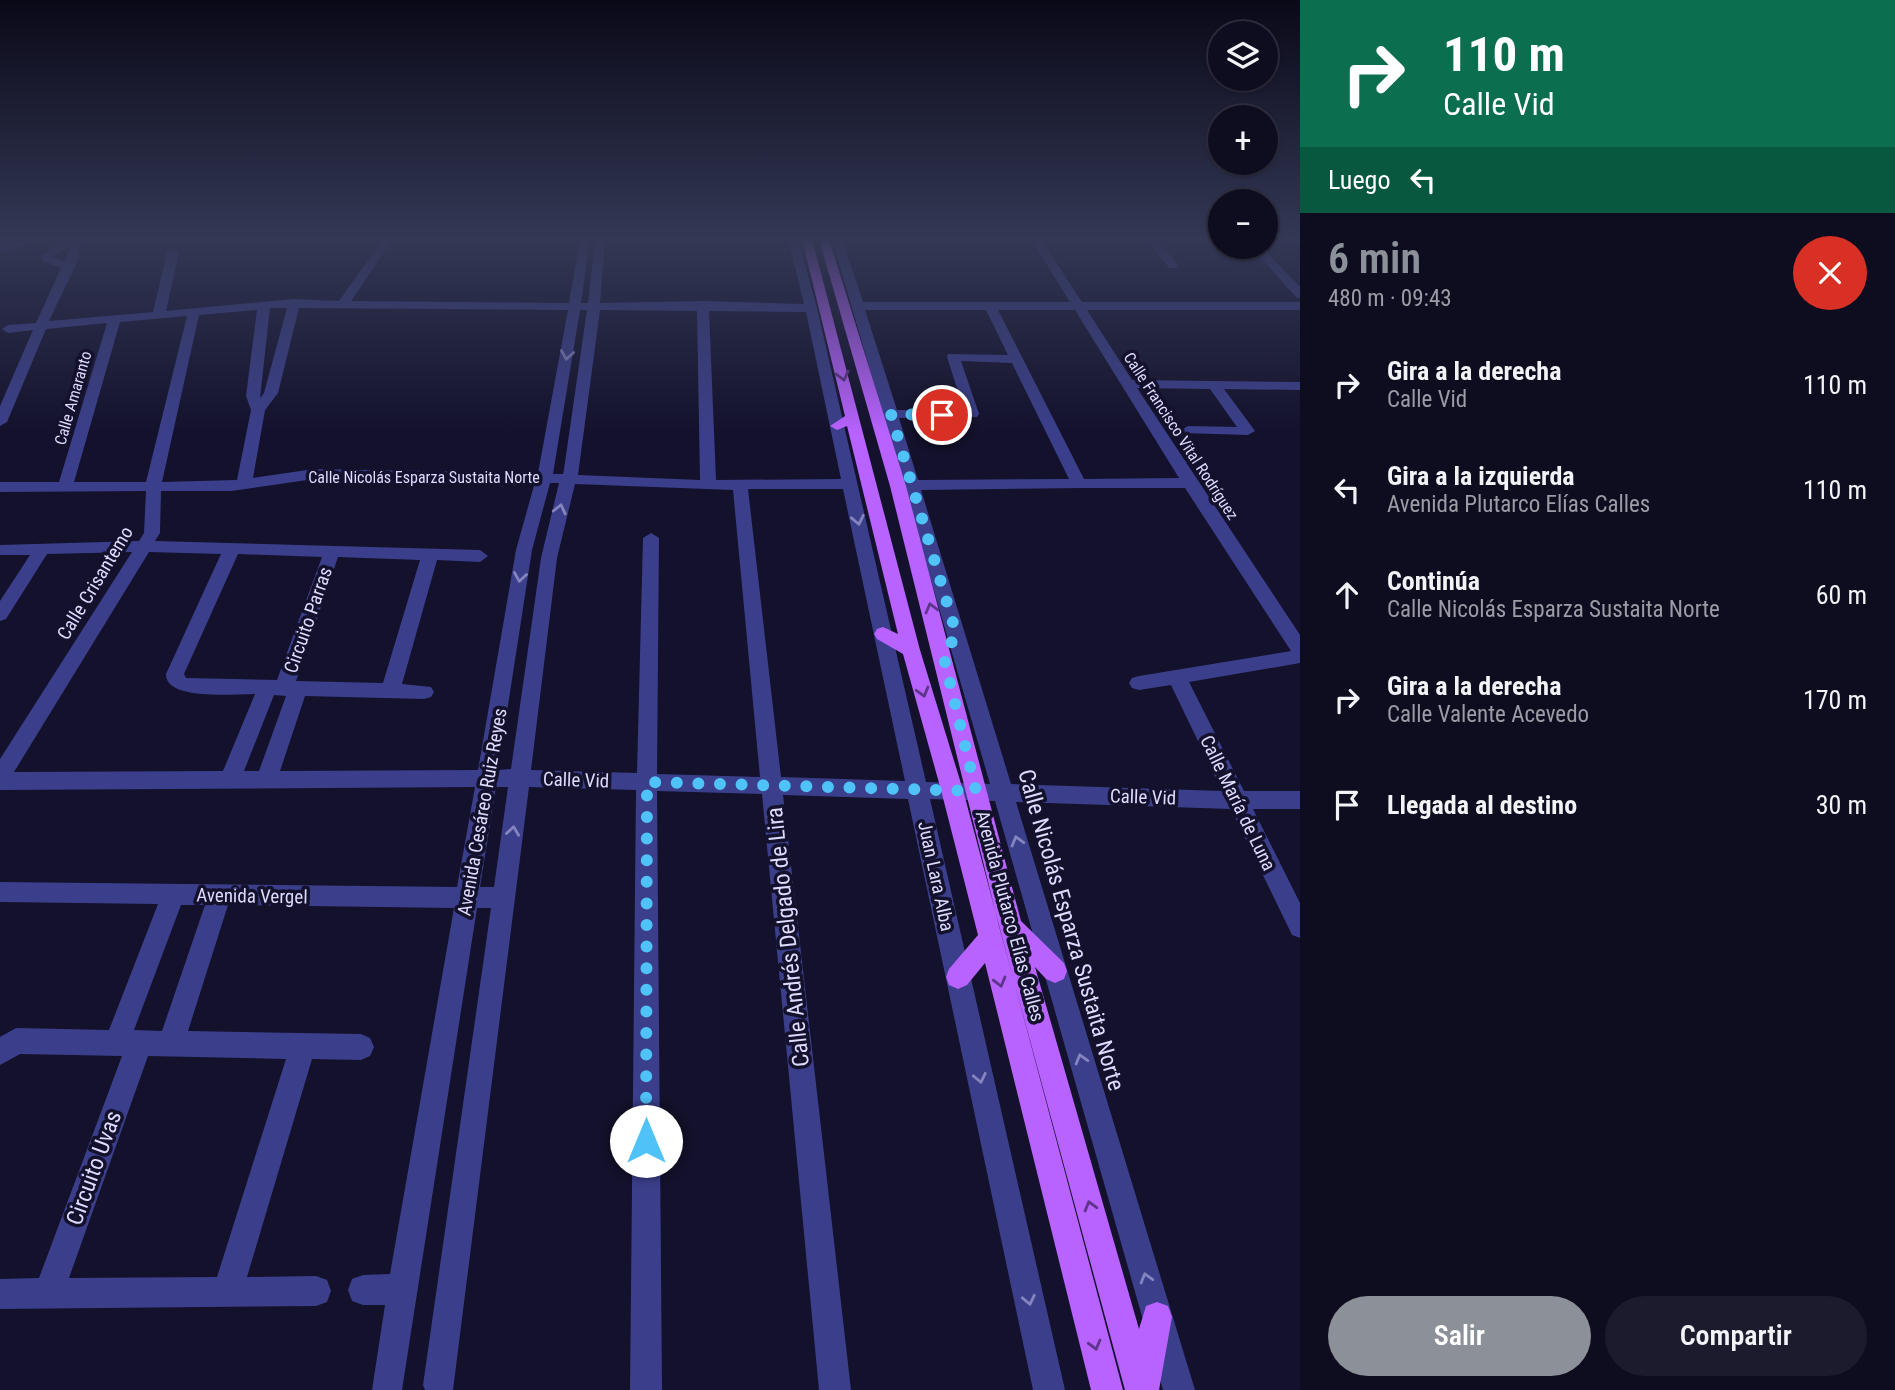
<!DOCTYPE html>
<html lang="es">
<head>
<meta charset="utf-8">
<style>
  body { margin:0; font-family:"Roboto Condensed",sans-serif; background:#1c1b2d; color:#f1f3f6; height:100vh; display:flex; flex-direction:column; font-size:26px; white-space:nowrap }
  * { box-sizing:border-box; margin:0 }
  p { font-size:23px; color:#9b9ca5 }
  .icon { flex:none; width:38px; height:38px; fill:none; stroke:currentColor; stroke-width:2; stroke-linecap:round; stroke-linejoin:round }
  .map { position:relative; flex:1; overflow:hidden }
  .panel { display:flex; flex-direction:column; background:#0e0d20; width:595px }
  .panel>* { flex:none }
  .guide { background:#0b6e4f; color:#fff; overflow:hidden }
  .buttons { position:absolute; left:1208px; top:21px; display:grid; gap:14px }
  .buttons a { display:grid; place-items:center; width:70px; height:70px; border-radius:50%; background:#0e0d20; box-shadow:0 2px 5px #0004,0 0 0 2px #2e2d3e; font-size:35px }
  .pin { position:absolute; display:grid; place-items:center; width:60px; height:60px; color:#fff; margin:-30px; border:4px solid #fff; border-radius:50%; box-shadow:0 2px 7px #0007 }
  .me { position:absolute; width:77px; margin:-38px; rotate:0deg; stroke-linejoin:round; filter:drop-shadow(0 0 5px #0008) }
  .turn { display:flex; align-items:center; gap:24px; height:147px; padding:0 28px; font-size:32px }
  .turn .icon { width:91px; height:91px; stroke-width:2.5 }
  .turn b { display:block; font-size:49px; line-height:60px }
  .then { display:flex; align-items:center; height:66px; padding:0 28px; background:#0003; gap:14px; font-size:26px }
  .round { display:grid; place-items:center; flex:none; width:74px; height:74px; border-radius:37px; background:#1c1b2d }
  .headline { display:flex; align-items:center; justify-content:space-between; height:119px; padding:0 28px }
  h1 { font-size:42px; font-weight:600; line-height:52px; color:#8c9099 }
  .cta { display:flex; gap:14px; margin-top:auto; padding:14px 28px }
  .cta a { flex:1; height:80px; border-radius:42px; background:#8c9099; color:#fff; font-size:28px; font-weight:600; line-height:80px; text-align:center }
  .cta a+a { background:#1c1b2d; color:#f1f3f6 }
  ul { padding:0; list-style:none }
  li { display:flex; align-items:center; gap:21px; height:105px; padding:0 28px }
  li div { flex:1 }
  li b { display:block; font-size:26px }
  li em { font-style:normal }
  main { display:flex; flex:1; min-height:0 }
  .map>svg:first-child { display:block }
</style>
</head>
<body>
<main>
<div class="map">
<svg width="1300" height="1390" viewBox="0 0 1300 1390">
  <rect width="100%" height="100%" fill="#13112b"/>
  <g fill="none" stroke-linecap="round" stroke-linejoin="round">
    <!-- minor -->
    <path fill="#3b3f8b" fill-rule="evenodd" d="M 29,239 L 49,239 L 0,252 L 0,246 Z
      M 79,239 L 97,239 L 80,245 L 78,260 L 49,321 L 153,312 L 167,252 L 173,249 L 179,252 L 166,311 L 294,299 L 339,301 L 383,239 L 393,239 L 351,301 L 569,303 L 580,239 L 590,239 L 581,303 L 588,303 L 595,239 L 605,239 L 600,303 L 703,301 L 804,304 L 788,239 L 798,239 L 817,308 L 926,782 L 990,784 L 832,239 L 842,239 L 863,302 L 1070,302 L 1031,239 L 1041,239 L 1082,302 L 1300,302 L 1300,310 L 1087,310 L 1132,380 L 1300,382 L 1300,390 L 1224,389 L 1255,431 L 1248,435 L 1183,433 L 1181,430 L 1188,426 L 1237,427 L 1210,389 L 1137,388 L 1300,635 L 1300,663 L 1189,682 L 1244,791 L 1300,791 L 1300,809 L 1253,809 L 1300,903 L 1300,938 L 1292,935 L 1231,809 L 1016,802 L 1195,1390 L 1163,1390 L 995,801 L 930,799 L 1065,1390 L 1033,1390 L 908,799 L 783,795 L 851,1390 L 819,1390 L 762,794 L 657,791 L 662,1390 L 630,1390 L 636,790 L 529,787 L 453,1390 L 425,1390 L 423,1385 L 491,908 L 477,908 L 402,1390 L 372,1390 L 385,1305 L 363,1305 L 352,1301 L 348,1290 L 352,1279 L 363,1275 L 390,1274 L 454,908 L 228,905 L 188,1031 L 361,1034 L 370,1038 L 374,1047 L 370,1056 L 361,1060 L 312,1059 L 247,1277 L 316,1276 L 327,1280 L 331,1291 L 327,1302 L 316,1306 L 0,1309 L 0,1279 L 39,1278 L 122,1056 L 20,1054 L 0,1065 L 0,1037 L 16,1028 L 109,1030 L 158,904 L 0,902 L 0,882 L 457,887 L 475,787 L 0,790 L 0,759 L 132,552 L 47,554 L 6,619 L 0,621 L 0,601 L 30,555 L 0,555 L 0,545 L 139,541 L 144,533 L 146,491 L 0,492 L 0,482 L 59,482 L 107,323 L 46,329 L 7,422 L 0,426 L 0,406 L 33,330 L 8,333 L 2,329 L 8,325 L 36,323 L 61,268 L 43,261 L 40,256 L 60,244 ZM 69,248 L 65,261 L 52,257 L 68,248 ZM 270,308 L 287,308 L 264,393 L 260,398 ZM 299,308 L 568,310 L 538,473 L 314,469 L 253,478 L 265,410 L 278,393 ZM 257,310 L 246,396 L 251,410 L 237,480 L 162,482 L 199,315 ZM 580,310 L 587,310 L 564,469 L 563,474 L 553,474 ZM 600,310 L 697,311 L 700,480 L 578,475 ZM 865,310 L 986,310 L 1008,355 L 948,354 L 947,357 L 964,410 L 897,410 ZM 998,310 L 1075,310 L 1179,478 L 1084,479 ZM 709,311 L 806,312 L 841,479 L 716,480 ZM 187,316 L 146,482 L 74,482 L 120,322 ZM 961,361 L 1012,363 L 1069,479 L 918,480 L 899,418 L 977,417 L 979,414 ZM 314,479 L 535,482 L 516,550 L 478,770 L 280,771 L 305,696 L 424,699 L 431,697 L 434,692 L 431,687 L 402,684 L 437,560 L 480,562 L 488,556 L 480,550 L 155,541 L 160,533 L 161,491 L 231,491 ZM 550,483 L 559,483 L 541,558 L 511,769 L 498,770 L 532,550 ZM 575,484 L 733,490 L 760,777 L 657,774 L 659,538 L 651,533 L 643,538 L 637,773 L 531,770 L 557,558 ZM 1084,488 L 1185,488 L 1291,651 L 1139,676 L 1132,678 L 1129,683 L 1132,688 L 1139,690 L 1171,685 L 1222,791 L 1011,784 L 921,490 ZM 748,489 L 843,489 L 905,781 L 781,777 ZM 149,552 L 221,554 L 166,674 C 165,701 235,694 255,694 L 223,771 L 14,772 ZM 238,554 L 322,557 L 277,680 L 186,678 L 184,674 ZM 338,557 L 420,560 L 383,683 L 296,681 ZM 274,695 L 286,696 L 259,771 L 244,771 ZM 496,787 L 508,787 L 494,887 L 480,887 ZM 181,905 L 205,905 L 162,1031 L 134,1030 ZM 148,1056 L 286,1059 L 217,1277 L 69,1278 Z
      M 216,239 L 316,239 L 311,242 L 221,242 Z
      M 1146,239 L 1157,239 L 1179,266 L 1177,268 L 1169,268 Z
      M 1189,239 L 1220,239 L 1220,243 L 1194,242 Z
      M 1265,239 L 1300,239 L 1300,243 L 1265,243 Z
      M 1251,247 L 1262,247 L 1300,287 L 1300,298 L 1296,297 Z"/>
    <!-- primary -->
    <path fill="#b862ff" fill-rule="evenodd" d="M 802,239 L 812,239 L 920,650 L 963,790 L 1123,1390 L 1091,1390 L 985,963 L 967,985 L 958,989 L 949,985 L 946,977 L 949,969 L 978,935 L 941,790 L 903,654 L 877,639 L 874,634 L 877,629 L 883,627 L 898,634 L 847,426 L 837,430 L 830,426 L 845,416 Z
      M 819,239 L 829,239 L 906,486 L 1021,921 L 1064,963 L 1067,971 L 1064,979 L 1055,983 L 1046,979 L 1035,967 L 1139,1329 L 1146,1306 L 1157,1302 L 1168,1306 L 1172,1317 L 1159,1390 L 1125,1390 L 999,926 L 890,486 Z"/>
  </g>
  <!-- one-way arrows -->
  <defs><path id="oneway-chevron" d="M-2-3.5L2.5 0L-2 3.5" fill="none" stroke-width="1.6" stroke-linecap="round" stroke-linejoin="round" transform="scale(1.75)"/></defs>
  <g stroke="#8485bf">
    <use href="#oneway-chevron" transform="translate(567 355) rotate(99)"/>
    <use href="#oneway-chevron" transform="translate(560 509) rotate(-77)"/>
    <use href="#oneway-chevron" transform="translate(858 520) rotate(78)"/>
    <use href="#oneway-chevron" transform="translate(520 577) rotate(99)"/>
    <use href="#oneway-chevron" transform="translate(513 831) rotate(-82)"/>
    <use href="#oneway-chevron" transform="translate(1017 841) rotate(-106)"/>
    <use href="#oneway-chevron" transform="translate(1081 1059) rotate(-106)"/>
    <use href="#oneway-chevron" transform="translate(980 1078) rotate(78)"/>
    <use href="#oneway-chevron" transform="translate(1146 1278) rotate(-106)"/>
    <use href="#oneway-chevron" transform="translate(1029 1300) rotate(78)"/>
  </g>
  <g stroke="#5d358a">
    <use href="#oneway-chevron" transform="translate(843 376) rotate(76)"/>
    <use href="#oneway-chevron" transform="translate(931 608) rotate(-105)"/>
    <use href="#oneway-chevron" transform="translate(923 692) rotate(74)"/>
    <use href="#oneway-chevron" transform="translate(1000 982) rotate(75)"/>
    <use href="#oneway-chevron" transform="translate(1090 1206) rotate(-106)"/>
    <use href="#oneway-chevron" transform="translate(1095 1345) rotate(75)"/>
  </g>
  <!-- sky -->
  <linearGradient id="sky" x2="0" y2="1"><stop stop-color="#0a0918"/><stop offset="0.55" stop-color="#333855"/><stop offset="1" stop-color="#333855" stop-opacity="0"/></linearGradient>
  <rect width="1300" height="434" fill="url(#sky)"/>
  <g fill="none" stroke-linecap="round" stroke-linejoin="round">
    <!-- route -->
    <path stroke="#4fc3f7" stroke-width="12" stroke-dasharray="0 21.6" d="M 646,1141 L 647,782 L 976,791 L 944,658 L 956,633 L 891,414 L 942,415"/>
  </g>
  <g text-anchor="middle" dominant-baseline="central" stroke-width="7" stroke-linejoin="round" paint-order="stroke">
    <!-- far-street labels -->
    <g font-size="16" fill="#dddbff" stroke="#13112b">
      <text transform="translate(73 398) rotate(-74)">Calle Amaranto</text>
      <text transform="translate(1181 436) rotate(57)">Calle Francisco Vital Rodríguez</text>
      <text x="424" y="477">Calle Nicolás Esparza Sustaita Norte</text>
    </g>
    <!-- street labels -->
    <g font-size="19" fill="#dddbff" stroke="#13112b">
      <text transform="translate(95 583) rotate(-59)">Calle Crisantemo</text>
      <text transform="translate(308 620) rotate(-71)">Circuito Parras</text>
      <text transform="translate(576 780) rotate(2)">Calle Vid</text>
      <text transform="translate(1143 797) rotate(2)">Calle Vid</text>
      <text transform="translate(1238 803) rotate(64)">Calle María de Luna</text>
      <text transform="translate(482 812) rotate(-80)">Avenida Cesáreo Ruiz Reyes</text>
      <text transform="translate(936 876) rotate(78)">Juan Lara Alba</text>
      <text transform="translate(252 896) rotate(1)">Avenida Vergel</text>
      <text transform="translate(1010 916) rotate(75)">Avenida Plutarco Elías Calles</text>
    </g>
    <!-- near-street labels -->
    <g font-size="23" fill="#dddbff" stroke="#13112b">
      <text transform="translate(1071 930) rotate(74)">Calle Nicolás Esparza Sustaita Norte</text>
      <text transform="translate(788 937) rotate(-96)">Calle Andrés Delgado de Lira</text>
      <text transform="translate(94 1168) rotate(-70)">Circuito Uvas</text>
    </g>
  </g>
</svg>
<div class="buttons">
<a><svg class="icon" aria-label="layers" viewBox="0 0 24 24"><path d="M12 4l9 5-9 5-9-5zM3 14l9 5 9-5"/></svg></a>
<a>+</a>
<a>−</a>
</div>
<div class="pin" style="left:942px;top:415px;background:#d93025"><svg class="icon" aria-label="arrive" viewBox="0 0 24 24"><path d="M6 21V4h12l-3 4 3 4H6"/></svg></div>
<svg class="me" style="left:646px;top:1141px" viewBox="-20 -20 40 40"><circle r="19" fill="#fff"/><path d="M0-13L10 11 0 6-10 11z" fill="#4fc3f7"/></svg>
</div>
<section class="panel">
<div class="guide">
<div class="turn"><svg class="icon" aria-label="right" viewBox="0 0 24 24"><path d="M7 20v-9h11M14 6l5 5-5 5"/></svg><div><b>110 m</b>Calle Vid</div></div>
<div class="then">Luego<svg class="icon" aria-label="left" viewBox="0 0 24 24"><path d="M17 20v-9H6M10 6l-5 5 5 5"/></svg></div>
</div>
<div class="headline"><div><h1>6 min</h1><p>480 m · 09:43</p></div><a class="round" style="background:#d93025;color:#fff"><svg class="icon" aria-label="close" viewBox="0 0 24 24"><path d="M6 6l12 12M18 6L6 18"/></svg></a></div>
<ul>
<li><svg class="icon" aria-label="right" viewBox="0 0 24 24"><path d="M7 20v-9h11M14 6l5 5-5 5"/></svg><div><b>Gira a la derecha</b><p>Calle Vid</p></div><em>110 m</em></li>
<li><svg class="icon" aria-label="left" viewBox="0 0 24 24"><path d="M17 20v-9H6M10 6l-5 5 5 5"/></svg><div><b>Gira a la izquierda</b><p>Avenida Plutarco Elías Calles</p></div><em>110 m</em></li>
<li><svg class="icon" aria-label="ahead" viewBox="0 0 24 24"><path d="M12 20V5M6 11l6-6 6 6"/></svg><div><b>Continúa</b><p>Calle Nicolás Esparza Sustaita Norte</p></div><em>60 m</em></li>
<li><svg class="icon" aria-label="right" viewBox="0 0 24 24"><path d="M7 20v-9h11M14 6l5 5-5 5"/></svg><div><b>Gira a la derecha</b><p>Calle Valente Acevedo</p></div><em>170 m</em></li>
<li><svg class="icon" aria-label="arrive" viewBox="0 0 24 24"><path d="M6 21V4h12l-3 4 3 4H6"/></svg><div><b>Llegada al destino</b></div><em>30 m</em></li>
</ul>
<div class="cta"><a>Salir</a><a>Compartir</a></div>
</section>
</main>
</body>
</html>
